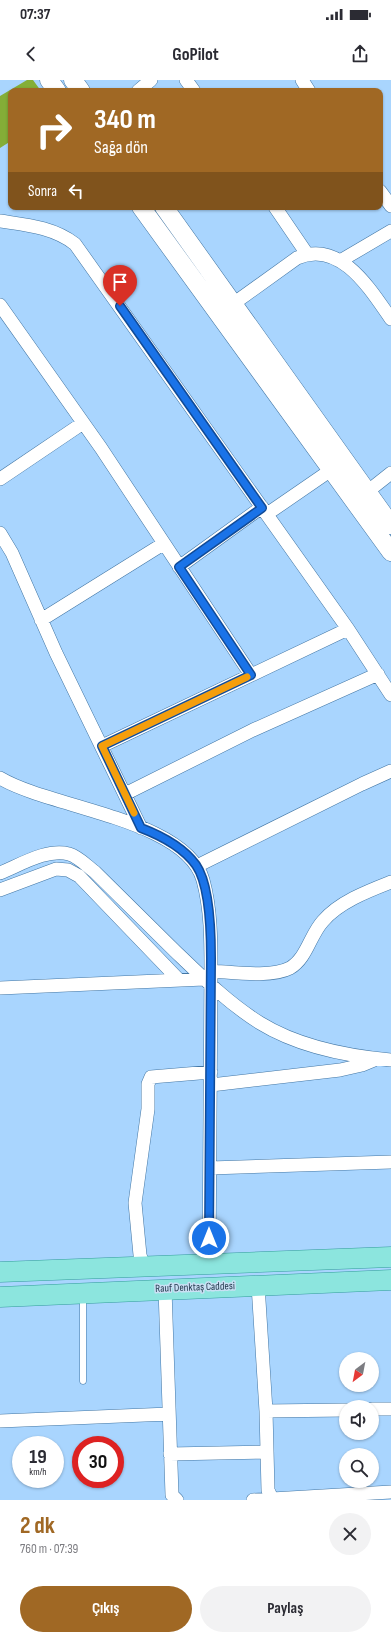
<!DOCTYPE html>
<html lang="tr">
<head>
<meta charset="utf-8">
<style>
  body { margin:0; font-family:"Sofia Sans Condensed",sans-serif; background:#f2f2f3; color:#2b2b33; height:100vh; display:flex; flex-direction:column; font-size:15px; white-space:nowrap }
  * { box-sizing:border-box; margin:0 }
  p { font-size:13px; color:#7c7c81 }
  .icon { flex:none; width:22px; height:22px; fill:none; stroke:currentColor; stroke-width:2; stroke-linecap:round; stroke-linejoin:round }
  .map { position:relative; height:1420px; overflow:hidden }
  .details { display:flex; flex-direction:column; background:#fff; flex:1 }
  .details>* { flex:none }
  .guide { position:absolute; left:8px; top:8px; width:375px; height:122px; border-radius:8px; box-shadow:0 1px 3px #0004; background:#a06824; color:#fff; overflow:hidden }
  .needle { width:26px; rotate:212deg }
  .controls { position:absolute; left:339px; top:1272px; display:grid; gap:8px }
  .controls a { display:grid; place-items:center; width:40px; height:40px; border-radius:50%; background:#fff; box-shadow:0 1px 3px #0004; font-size:20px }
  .speed { position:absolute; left:12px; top:1356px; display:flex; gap:8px; font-size:20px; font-weight:700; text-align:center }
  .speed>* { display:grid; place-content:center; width:52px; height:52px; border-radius:50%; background:#fff; box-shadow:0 1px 3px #0004; line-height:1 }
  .speed small { font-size:10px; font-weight:400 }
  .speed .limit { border:6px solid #d22; background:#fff; color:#111 }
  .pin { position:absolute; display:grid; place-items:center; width:34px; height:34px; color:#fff; margin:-41px -17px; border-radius:50% 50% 50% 0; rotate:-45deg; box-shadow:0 0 4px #0007 }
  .pin .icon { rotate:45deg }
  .me { position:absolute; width:44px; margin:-22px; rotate:0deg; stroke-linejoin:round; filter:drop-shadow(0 0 3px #0008) }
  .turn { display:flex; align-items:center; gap:14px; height:84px; padding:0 20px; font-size:18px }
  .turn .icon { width:52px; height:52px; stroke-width:2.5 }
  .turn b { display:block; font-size:28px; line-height:34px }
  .then { display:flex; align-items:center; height:38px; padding:0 20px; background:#0003; gap:8px; font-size:15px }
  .round { display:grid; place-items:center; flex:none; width:42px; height:42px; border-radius:21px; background:#f2f2f3 }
  .head { display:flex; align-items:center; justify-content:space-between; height:68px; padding:0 20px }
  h1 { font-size:24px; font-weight:700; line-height:30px; color:#a06824 }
  .action { display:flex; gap:8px; margin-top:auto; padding:8px 20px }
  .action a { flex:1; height:46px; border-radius:24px; background:#a06824; color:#fff; font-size:16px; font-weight:700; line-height:46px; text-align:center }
  .action a+a { background:#f2f2f3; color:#2b2b33 }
  .status { display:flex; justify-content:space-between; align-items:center; height:28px; padding:0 20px; background:#fff; direction:ltr }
  .status svg { height:11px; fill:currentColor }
  header { display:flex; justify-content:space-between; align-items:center; height:52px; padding:0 20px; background:#fff; font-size:18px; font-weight:700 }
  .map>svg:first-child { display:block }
</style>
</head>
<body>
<div class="status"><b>07:37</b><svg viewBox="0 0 49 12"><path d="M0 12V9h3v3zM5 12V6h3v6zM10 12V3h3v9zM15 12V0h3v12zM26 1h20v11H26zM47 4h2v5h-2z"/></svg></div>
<header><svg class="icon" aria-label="back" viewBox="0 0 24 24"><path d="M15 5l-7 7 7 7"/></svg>GoPilot<svg class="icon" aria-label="share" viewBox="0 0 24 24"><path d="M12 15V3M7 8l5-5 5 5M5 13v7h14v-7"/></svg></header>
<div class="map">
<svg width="391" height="1420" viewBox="0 0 391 1420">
  <rect width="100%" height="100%" fill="#a9d5fe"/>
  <!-- green -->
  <path fill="#84ae37" d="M 27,0 L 33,0 L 41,11 L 11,11 L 11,61 L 0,68 L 0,16 Z"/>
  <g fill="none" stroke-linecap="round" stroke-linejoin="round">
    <defs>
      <path id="service" d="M 83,1216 L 83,1301"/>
      <path id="minor" d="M 186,0 L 194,11
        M 302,0 L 309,11
        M 138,11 L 151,0
        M 380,111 L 391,126
        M 275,127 L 307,174
        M 0,141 C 26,145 53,147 75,164 L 348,549 L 391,615
        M 340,181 L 391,151
        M 233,224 L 297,178 C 340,159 370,209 391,239
        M 0,225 L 101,368 L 251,595
        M 0,399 L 83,343
        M 367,412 L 391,393
        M 267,434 L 331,390
        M 0,453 L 12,473 L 56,573 L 141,748
        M 179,487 L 262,427
        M 41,540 L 163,464
        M 102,666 L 348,549
        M 0,698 C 50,728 186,739 203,800 C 211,829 211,861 211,891 L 209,1185
        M 125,714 L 253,650 L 378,594
        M 197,786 L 362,704 L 391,691
        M 0,793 C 20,785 47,768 69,774 C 79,777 87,786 95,792 C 121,818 148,844 175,871 C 202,897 228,923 260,943 C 299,967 346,976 391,980
        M 0,810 L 56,789 L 68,790 L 79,796 L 179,900
        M 211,891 C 232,892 271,898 290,888 C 307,878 310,855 323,841 C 339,822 368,811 391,802
        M 0,908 L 204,899
        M 211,1005 L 340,990 L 362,985 L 374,980
        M 210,1088 L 391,1082
        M 144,1188 L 140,1175 L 135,1123 L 148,1029 L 148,1004 L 151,997 L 211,992
        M 258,1205 L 266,1331 L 268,1410 L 272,1419 L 391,1412
        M 165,1209 L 172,1415 L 177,1420
        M 372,1329 L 391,1329
        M 266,1331 L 346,1330
        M 0,1341 L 169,1334
        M 170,1374 L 267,1372
        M 253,1420 L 272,1419"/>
      <path id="secondary" d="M 49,0 L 57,11
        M 73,0 L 81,11
        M 141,127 L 391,472
        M 164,127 L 391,445"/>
      <path id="primary" d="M 0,1192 L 391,1177
        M 0,1217 L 391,1200"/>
    </defs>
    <!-- service casing -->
    <use href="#service" stroke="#4276a4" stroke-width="7"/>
    <!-- minor casing -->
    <use href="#minor" stroke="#4276a4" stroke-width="14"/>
    <!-- secondary casing -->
    <use href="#secondary" stroke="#4276a4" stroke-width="19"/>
    <!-- primary casing -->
    <use href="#primary" stroke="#349c9c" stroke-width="21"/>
    <!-- service -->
    <use href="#service" stroke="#fff" stroke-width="6"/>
    <!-- minor -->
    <use href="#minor" stroke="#fff" stroke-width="13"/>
    <!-- secondary -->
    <use href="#secondary" stroke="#fff" stroke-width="18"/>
    <!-- primary -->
    <use href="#primary" stroke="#8ce5de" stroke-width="20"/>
  </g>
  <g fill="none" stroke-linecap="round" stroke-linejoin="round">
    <defs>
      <path id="route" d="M 120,226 L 262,428 L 179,487 L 251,595 L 102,666 L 141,748 C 162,756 183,767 196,785 C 210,805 211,854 211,878 L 209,1158"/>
    </defs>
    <!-- route casing -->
    <use href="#route" stroke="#114b97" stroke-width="10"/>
    <!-- route -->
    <use href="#route" stroke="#1a73e8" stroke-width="7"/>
    <!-- slow -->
    <path stroke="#f59e0b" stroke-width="7" d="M 134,733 L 102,666 L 247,597"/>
  </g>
  <g text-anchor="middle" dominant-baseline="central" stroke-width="3" stroke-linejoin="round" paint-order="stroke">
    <!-- street labels -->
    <g font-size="11" fill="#1f3549" stroke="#cae0f4">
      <text transform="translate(195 1207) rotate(-2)">Rauf Denktaş Caddesi</text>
    </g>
  </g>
</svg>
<div class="controls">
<a><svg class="needle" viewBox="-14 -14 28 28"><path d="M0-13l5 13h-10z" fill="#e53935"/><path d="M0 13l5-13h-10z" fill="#7c7c81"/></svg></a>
<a><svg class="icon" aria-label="sound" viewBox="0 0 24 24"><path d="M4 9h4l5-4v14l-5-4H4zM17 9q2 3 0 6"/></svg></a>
<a><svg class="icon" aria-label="search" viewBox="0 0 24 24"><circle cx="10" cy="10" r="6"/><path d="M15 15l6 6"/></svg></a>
</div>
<div class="speed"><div>19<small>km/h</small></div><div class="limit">30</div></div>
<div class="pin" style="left:120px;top:226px;background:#d93025"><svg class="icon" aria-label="arrive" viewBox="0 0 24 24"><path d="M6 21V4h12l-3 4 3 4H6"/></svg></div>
<svg class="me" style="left:209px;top:1158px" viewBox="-20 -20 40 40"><circle r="17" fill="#1a73e8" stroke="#fff" stroke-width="3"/><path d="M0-11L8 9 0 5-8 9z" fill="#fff"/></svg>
<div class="guide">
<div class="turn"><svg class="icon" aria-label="right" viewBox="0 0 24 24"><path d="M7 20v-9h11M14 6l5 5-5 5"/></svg><div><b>340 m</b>Sağa dön</div></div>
<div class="then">Sonra<svg class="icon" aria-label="left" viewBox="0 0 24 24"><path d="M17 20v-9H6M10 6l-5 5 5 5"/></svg></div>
</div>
</div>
<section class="details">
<div class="head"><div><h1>2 dk</h1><p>760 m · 07:39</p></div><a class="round"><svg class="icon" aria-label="close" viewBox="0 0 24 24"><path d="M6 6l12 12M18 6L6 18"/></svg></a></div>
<div class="action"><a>Çıkış</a><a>Paylaş</a></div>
</section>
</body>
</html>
